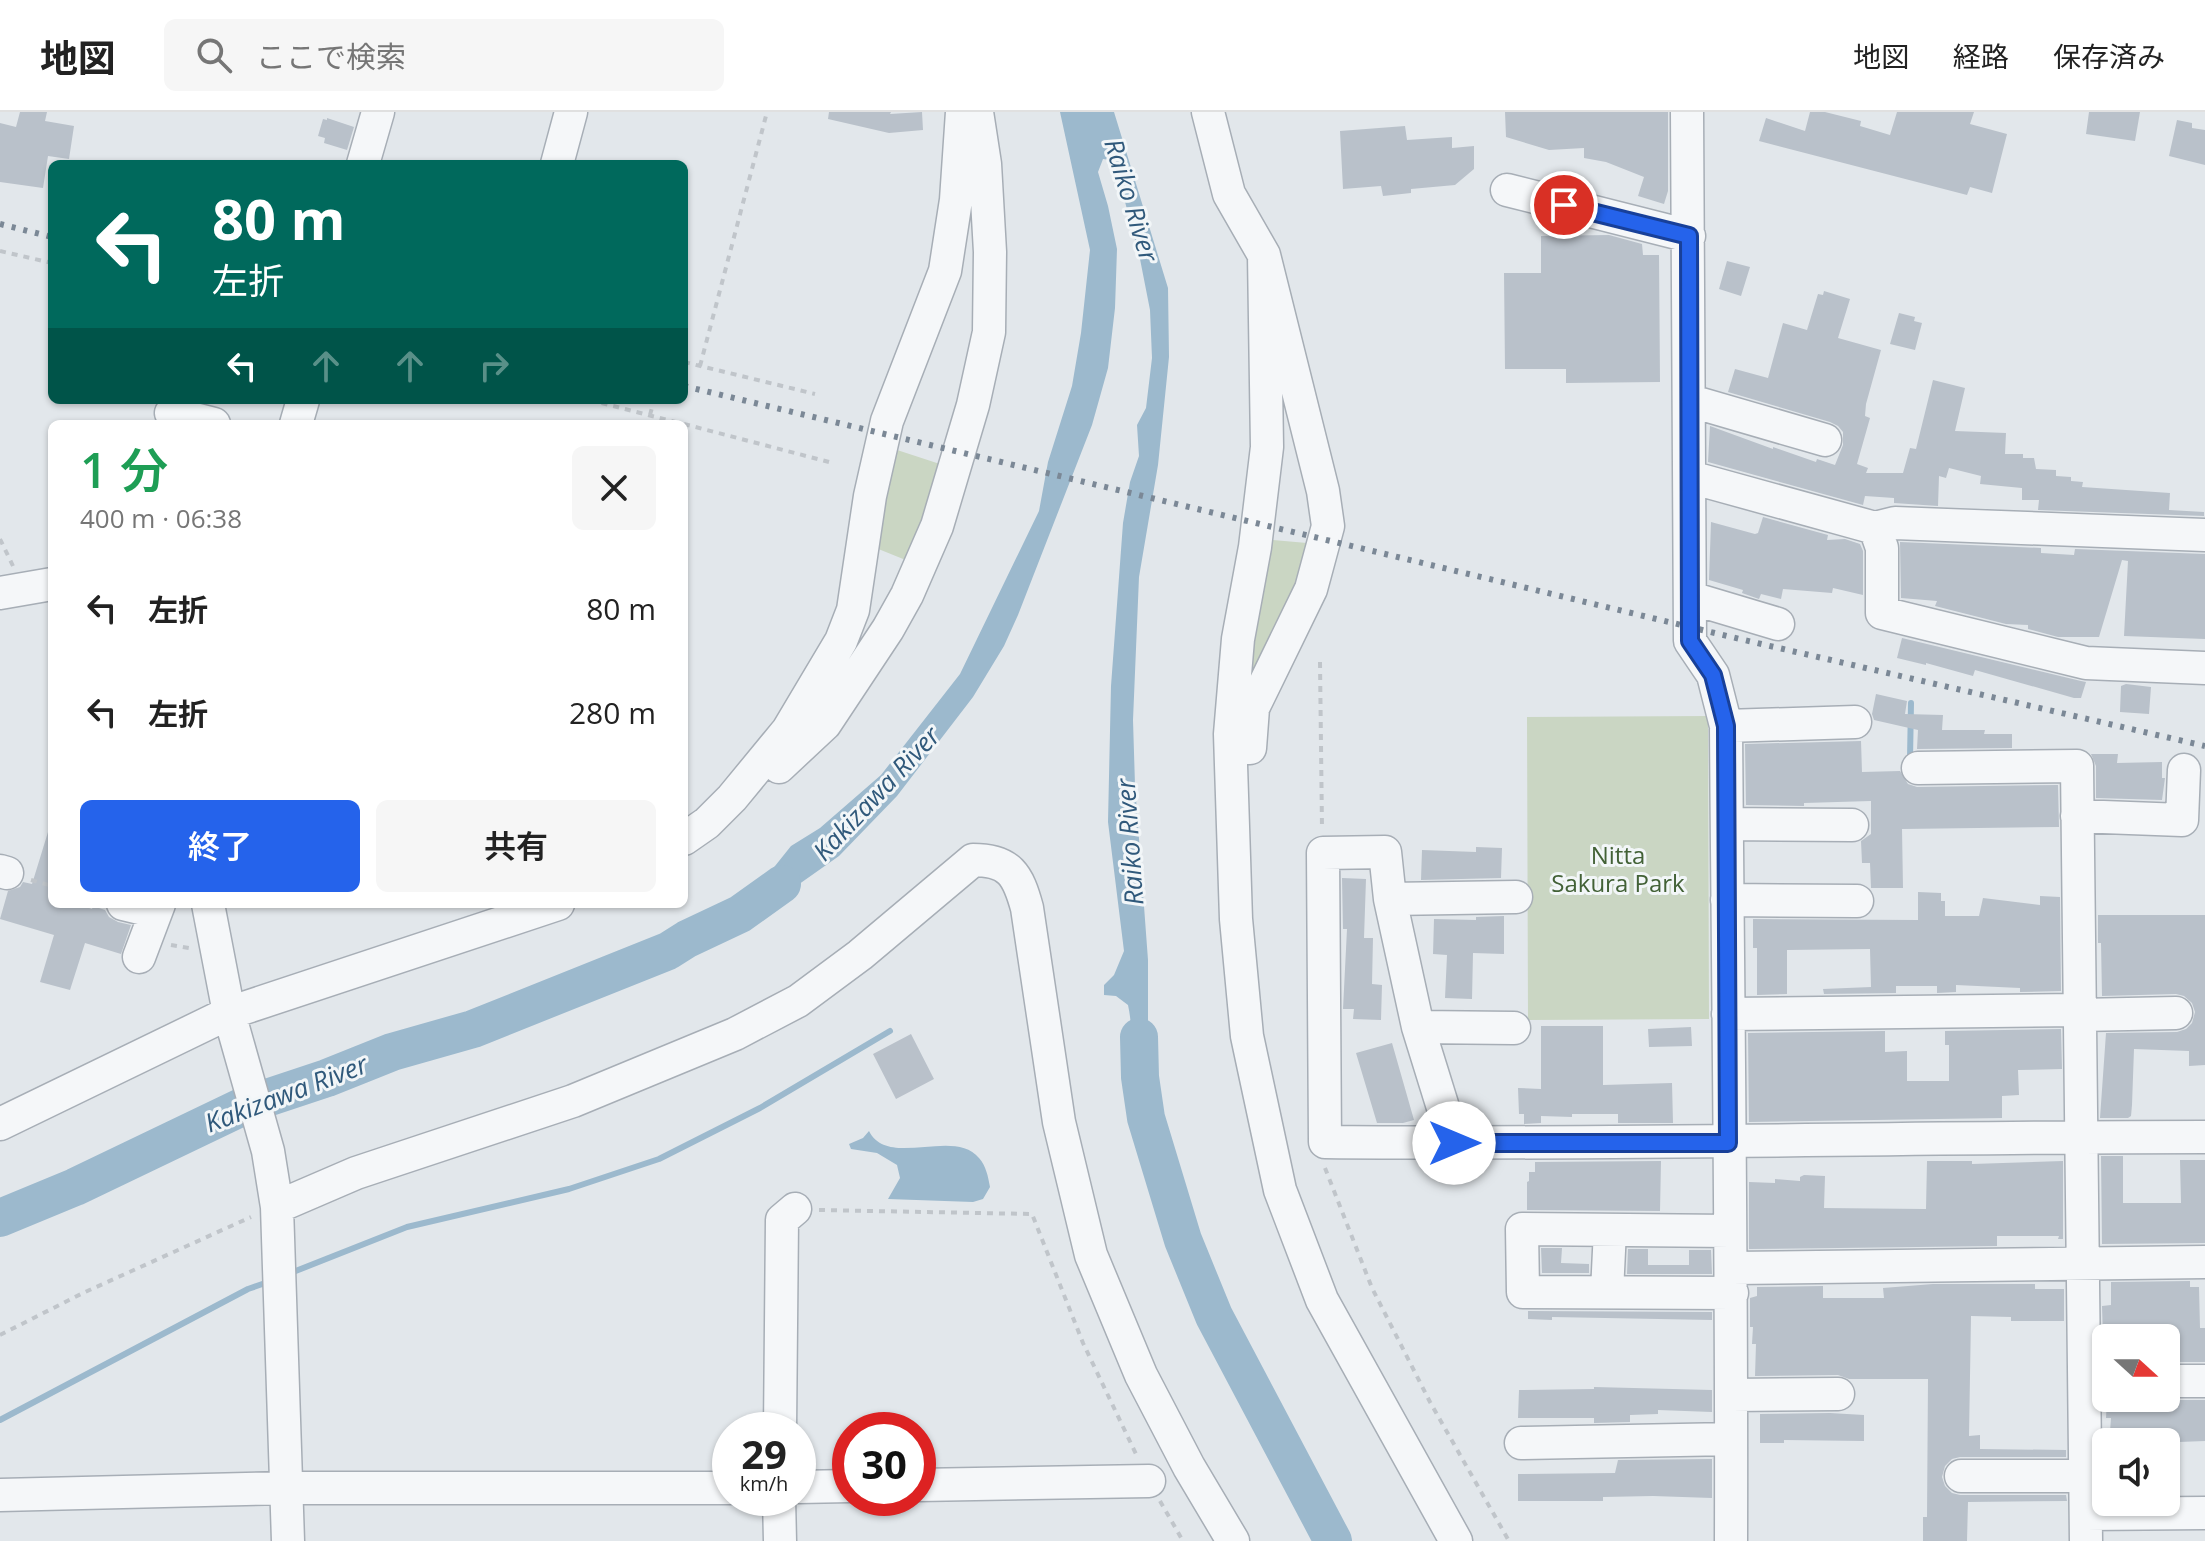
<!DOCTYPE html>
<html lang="ja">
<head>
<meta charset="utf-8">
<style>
  body { margin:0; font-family:"Open Sans","Noto Sans JP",sans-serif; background:#f6f6f6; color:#222; height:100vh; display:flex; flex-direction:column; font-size:30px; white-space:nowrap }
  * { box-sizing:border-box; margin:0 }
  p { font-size:26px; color:#767676 }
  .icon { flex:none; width:44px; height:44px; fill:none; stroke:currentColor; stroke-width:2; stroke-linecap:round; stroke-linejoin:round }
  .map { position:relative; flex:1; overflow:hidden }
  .side { position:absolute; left:48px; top:308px; width:640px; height:488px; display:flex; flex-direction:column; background:#fff; border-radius:12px; box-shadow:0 2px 6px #0004 }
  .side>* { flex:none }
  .guide { position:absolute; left:48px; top:48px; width:640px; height:244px; border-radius:12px; box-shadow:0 2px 6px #0004; background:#00695c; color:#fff; overflow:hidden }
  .needle { width:52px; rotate:111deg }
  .tools { position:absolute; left:2092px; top:1212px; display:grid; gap:16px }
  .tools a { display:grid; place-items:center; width:88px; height:88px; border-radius:12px; background:#fff; box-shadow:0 2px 6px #0004; font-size:40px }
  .speed { position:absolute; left:712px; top:1300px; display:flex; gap:16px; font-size:40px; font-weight:700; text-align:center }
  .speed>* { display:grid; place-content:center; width:104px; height:104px; border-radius:50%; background:#fff; box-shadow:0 2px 6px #0004; line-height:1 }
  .speed small { font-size:20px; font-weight:400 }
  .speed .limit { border:12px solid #d22; background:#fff; color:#111 }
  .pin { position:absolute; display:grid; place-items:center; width:68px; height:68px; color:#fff; margin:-34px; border:4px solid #fff; border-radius:50%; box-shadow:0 2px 8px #0007 }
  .me { position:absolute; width:88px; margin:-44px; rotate:90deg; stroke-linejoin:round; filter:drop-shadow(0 0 6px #0008) }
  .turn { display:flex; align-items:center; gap:28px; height:168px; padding:0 32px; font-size:36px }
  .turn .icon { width:104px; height:104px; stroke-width:2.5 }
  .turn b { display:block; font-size:56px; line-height:68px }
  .lanes { display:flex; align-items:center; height:76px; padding:0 32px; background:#0003; justify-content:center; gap:40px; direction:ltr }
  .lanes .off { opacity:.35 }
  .round { display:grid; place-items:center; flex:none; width:84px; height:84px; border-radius:12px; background:#f6f6f6 }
  .overview { display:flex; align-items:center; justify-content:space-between; height:136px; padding:0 32px }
  h1 { font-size:48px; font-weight:600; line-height:60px; color:#1e9e55 }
  .button { display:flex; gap:16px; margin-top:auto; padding:16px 32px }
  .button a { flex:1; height:92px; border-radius:12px; background:#2563eb; color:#fff; font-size:32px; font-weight:600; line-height:92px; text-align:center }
  .button a+a { background:#f6f6f6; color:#222 }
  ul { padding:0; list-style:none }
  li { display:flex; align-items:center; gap:24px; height:104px; padding:0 32px }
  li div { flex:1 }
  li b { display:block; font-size:30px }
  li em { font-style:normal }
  header { display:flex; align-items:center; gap:48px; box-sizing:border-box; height:112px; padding:0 40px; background:#fff; border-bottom:2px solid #e0e0e0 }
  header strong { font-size:38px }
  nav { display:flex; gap:44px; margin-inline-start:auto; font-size:28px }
  .search { width:560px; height:72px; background:#f6f6f6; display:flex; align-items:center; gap:20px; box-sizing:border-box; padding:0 28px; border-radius:12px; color:#767676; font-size:30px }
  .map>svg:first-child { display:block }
</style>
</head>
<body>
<header>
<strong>地図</strong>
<div class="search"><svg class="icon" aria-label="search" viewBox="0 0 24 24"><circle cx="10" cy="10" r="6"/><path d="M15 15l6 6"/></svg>ここで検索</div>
<nav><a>地図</a><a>経路</a><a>保存済み</a></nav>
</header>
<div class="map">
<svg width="2205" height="1429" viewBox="0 0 2205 1429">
  <rect width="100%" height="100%" fill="#e2e7eb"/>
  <!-- green -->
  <path fill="#cad6c3" d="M 891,336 L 946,354 L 913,451 L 871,434 Z
    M 1263,427 L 1307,431 L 1300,467 L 1237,601 Z
    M 1708,604 L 1709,907 L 1528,908 L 1527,605 Z"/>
  <!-- water -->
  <path fill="#9cb9cd" d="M 1060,0 L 1114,0 L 1168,176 L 1169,245 L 1158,353 L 1139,465 L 1133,608 L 1135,673 L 1148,848 L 1148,974 L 1134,978 C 1131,949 1134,921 1128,893 L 1116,884 L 1104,883 L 1104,873 L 1114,863 L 1124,839 L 1108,710 L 1111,574 L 1123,411 L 1130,370 L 1139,344 L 1137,313 L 1146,296 L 1152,246 L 1150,198 L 1140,147 L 1118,63 L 1110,48 L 1103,47 L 1098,60 L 1108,94 L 1117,137 L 1115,196 L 1108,256 L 1092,313 L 1018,503 L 1004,534 L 973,585 L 897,684 L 839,744 L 744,811 L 734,793 L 767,764 L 791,734 L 820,716 L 881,663 L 960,562 L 1039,399 L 1048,350 L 1072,274 L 1081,221 L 1090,138 Z
    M 869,1019 C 888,1057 954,1015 979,1046 C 986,1054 988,1064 990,1075 L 983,1087 L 973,1090 L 888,1087 L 900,1066 L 897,1053 L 877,1041 L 851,1037 L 849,1032 L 863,1026 Z"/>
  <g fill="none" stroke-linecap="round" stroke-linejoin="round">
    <!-- stream -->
    <path stroke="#9cb9cd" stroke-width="6" d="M 1910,647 L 1911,591
      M 288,1162 L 407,1115 L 569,1077 L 659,1047 L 760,996 L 890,919
      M 0,1308 L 248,1177 L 271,1169"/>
    <!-- river -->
    <path stroke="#9cb9cd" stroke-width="38" d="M 1139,925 L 1140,965 L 1146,1006 L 1183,1128 L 1214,1204 L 1333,1429
      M 0,1106 L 75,1075 L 246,993 L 327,966 L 392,940 L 473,917 L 668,839 L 687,827 L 740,802 L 782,772"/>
  </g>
  <!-- building -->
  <path fill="#b9c1ca" d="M 20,0 L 47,0 L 45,9 L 74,14 L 69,47 L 48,44 L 43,76 L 0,70 L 0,11 L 16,15 Z
    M 829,0 L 891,0 L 890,2 L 922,0 L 923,18 L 889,21 L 828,7 Z
    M 1505,0 L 1668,0 L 1668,79 L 1664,92 L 1638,84 L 1644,65 L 1606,50 L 1584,46 L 1584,36 L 1549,38 L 1506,25 Z
    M 1810,0 L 1825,0 L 1861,9 L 1860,14 L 1890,23 L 1897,0 L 1974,0 L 1970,12 L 2007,22 L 1992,81 L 1970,75 L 1967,83 L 1759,29 L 1766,6 L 1805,19 Z
    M 2089,0 L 2140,0 L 2135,29 L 2086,22 Z
    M 327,6 L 354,15 L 347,38 L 324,31 L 325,26 L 318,24 L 323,7 L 327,8 Z
    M 2177,8 L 2192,11 L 2192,16 L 2205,18 L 2205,53 L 2169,44 Z
    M 1405,14 L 1407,28 L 1452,25 L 1452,36 L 1474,34 L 1474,57 L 1455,73 L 1411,77 L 1411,81 L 1383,84 L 1381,74 L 1343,77 L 1340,19 Z
    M 1609,123 L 1642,132 L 1643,143 L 1659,143 L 1660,270 L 1566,271 L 1566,257 L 1505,257 L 1504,161 L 1541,161 L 1541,124 Z
    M 1727,149 L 1750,155 L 1741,184 L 1719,177 Z
    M 1824,179 L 1850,187 L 1838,226 L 1881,238 L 1866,292 L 1865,304 L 1870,306 L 1857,352 L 1868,356 L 1866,361 L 1903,361 L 1910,336 L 1916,337 L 1933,268 L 1965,276 L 1955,319 L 2006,321 L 2005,342 L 2023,342 L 2023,346 L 2034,346 L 2036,357 L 2056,358 L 2056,364 L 2071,365 L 2071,369 L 2083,370 L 2082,375 L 2170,381 L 2169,398 L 2204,400 L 2204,404 L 2038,398 L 2039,388 L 2022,388 L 2022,376 L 1980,372 L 1981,364 L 1949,356 L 1946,366 L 1939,364 L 1938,394 L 1894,391 L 1894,386 L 1865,384 L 1863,393 L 1708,350 L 1710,314 L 1773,337 L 1773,335 L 1816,350 L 1817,347 L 1835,353 L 1843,333 L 1843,320 L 1838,314 L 1830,310 L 1728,280 L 1735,257 L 1768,266 L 1783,211 L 1807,218 L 1818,182 L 1823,183 Z
    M 1899,201 L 1915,205 L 1914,209 L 1922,211 L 1915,238 L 1890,232 Z
    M 1763,405 L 1828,423 L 1827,428 L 1845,427 L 1860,432 L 1863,439 L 1863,483 L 1833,476 L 1832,481 L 1783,477 L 1781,487 L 1761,482 L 1759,487 L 1742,481 L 1743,478 L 1709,468 L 1711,410 L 1755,422 L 1758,421 Z
    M 1900,430 L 2041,436 L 2041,441 L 2074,443 L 2075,437 L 2205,442 L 2205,527 L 2124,524 L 2128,449 L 2122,448 L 2099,525 L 2058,525 L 2028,517 L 2028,513 L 2006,512 L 1935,494 L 1937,489 L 1901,486 Z
    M 1902,526 L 2081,569 L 2086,570 L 2081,586 L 2074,586 L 1975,558 L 1973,564 L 1926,551 L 1926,553 L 1897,546 Z
    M 2126,572 L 2151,575 L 2149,602 L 2120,600 L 2121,574 Z
    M 1876,582 L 1907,589 L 1905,602 L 1943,603 L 1942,618 L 1985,618 L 1984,622 L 2012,622 L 2012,636 L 1917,637 L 1918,618 L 1874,608 L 1872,602 Z
    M 1861,629 L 1862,660 L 1900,659 L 1908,672 L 1917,675 L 2058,673 L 2059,715 L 1902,717 L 1903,776 L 1871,776 L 1870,751 L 1862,751 L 1861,729 L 1871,722 L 1871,689 L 1804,691 L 1804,694 L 1746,693 L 1745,632 Z
    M 2091,642 L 2118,642 L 2117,651 L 2162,650 L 2162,666 L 2165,666 L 2162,688 L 2096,686 L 2096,654 Z
    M 48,720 L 52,720 L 52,792 L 78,792 L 92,797 L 93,794 L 105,798 L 109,805 L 118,810 L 131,813 L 121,842 L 85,831 L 70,878 L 40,870 L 54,823 L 0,807 L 8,779 L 20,775 L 23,770 L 32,772 Z
    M 1476,735 L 1502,736 L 1501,766 L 1421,768 L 1422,738 L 1476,740 Z
    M 1342,766 L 1366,767 L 1364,826 L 1373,826 L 1372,872 L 1382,873 L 1381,908 L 1353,907 L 1354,897 L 1343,897 L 1347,817 L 1343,817 Z
    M 1918,780 L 1941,781 L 1941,789 L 1945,789 L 1945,804 L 1979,804 L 1983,786 L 2040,793 L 2040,784 L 2060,785 L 2061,879 L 2020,880 L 2020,876 L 1956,873 L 1956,880 L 1937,881 L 1937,874 L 1896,874 L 1896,881 L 1824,882 L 1823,877 L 1871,875 L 1870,837 L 1787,838 L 1787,882 L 1757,883 L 1757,836 L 1753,836 L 1753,807 L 1918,808 Z
    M 2098,803 L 2205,803 L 2205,953 L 2189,954 L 2189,939 L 2134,937 L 2132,993 L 2131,1004 L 2128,1006 L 2100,1006 L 2106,921 L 2177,920 L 2186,917 L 2192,911 L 2195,900 L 2192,891 L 2184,884 L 2176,882 L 2102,884 L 2101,831 L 2098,831 Z
    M 1504,804 L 1504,842 L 1473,841 L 1472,887 L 1445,886 L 1447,843 L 1433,842 L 1434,807 L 1476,808 L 1476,805 Z
    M 1541,914 L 1603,914 L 1603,973 L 1672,971 L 1673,1011 L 1618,1011 L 1618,1002 L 1572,1002 L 1572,1005 L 1541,1004 L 1541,1011 L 1524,1012 L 1524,1002 L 1519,1002 L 1518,976 L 1541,977 Z
    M 1691,915 L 1692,934 L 1649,935 L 1648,917 Z
    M 2061,917 L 2062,957 L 2018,958 L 2019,983 L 2002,984 L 2002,1006 L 1749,1010 L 1748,921 L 1885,919 L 1885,940 L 1907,939 L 1907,969 L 1949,969 L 1949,933 L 1945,933 L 1945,919 Z
    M 911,922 L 934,967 L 896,987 L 873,942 Z
    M 1392,931 L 1414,1008 L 1403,1011 L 1377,1011 L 1356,941 Z
    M 2101,1044 L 2123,1044 L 2123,1091 L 2181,1091 L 2180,1048 L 2205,1048 L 2205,1131 L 2102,1132 Z
    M 1661,1049 L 1660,1099 L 1527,1098 L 1527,1070 L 1529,1069 L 1529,1060 L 1535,1060 L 1535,1050 Z
    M 1927,1049 L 1972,1049 L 1972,1052 L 2063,1049 L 2063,1127 L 2058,1127 L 2059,1124 L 1997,1124 L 1997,1134 L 1749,1137 L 1749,1070 L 1775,1071 L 1775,1067 L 1800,1069 L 1800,1065 L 1804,1063 L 1825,1064 L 1824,1096 L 1924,1097 L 1926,1097 Z
    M 1541,1136 L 1562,1136 L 1561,1151 L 1589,1152 L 1589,1161 L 1542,1161 Z
    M 1628,1137 L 1648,1137 L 1648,1153 L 1689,1153 L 1689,1138 L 1711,1138 L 1712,1162 L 1627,1162 Z
    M 2190,1169 L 2190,1175 L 2199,1175 L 2200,1216 L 2205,1216 L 2205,1250 L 2173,1250 L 2173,1247 L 2166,1247 L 2166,1226 L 2103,1226 L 2102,1194 L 2111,1193 L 2111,1170 Z
    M 1933,1172 L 2035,1172 L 2035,1177 L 2064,1177 L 2064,1209 L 2011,1209 L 2011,1205 L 1971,1204 L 1969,1324 L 1980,1323 L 1980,1337 L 2066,1338 L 2066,1345 L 1960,1345 L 1952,1347 L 1945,1354 L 1942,1365 L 1945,1374 L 1952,1381 L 1960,1383 L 2066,1383 L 2067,1389 L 1968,1390 L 1967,1429 L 1923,1429 L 1923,1405 L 1927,1405 L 1928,1267 L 1849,1267 L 1838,1263 L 1755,1264 L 1756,1232 L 1752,1232 L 1753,1215 L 1750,1215 L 1750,1186 L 1757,1184 L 1757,1175 L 1823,1174 L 1823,1186 L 1884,1186 L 1883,1176 Z
    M 1528,1199 L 1712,1200 L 1712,1208 L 1552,1205 L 1552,1208 L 1528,1207 Z
    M 1594,1275 L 1712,1278 L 1712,1300 L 1658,1298 L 1658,1302 L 1630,1303 L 1630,1310 L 1594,1311 L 1594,1306 L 1518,1306 L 1519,1278 L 1594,1277 Z
    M 2107,1286 L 2139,1286 L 2138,1296 L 2178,1296 L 2178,1288 L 2205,1288 L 2205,1329 L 2179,1330 L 2179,1327 L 2149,1326 L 2149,1321 L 2110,1320 L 2111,1306 L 2106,1306 Z
    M 1830,1301 L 1864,1303 L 1864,1329 L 1784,1328 L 1784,1331 L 1760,1331 L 1760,1302 Z
    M 1712,1347 L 1712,1386 L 1653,1384 L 1603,1385 L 1603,1389 L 1518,1389 L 1518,1362 L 1615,1361 L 1618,1348 Z"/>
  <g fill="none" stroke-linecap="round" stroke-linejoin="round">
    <defs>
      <path id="minor" d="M 1208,0 L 1229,82 L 1264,143 L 1323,379 L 1328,414 L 1311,477 L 1253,596 L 1250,636
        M 1687,0 L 1690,529 L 1713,563 L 1726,614 C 1728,886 1732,1157 1731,1429
        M 363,52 L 378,0
        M 557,52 L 571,0
        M 1507,78 L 1689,124
        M 1264,143 L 1267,335 L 1255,435 L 1238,527 L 1230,622 L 1236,807 L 1247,924 L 1280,1078 L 1322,1188 L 1456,1429
        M 1691,289 L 1825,328
        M 171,301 L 214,312
        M 296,312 L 303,288
        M 1690,365 L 1875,416 L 1882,436 L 1882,501 L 2086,551 L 2205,556
        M 1875,416 L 1895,411 L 2205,423
        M 0,481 L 52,472
        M 1691,486 L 1778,512
        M 1726,614 L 1855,610
        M 779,655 L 825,612 L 888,517 L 907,483 L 937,414 L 973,293 L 989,220 L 990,140 L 985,52 L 977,0
        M 1918,656 L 2077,654 L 2086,1429
        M 2077,704 L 2182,708 L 2184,658
        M 1727,712 L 1852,713
        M 684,727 L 707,711 L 732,686 L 788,618 L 841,529 L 853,498 L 870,384 L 887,309 L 945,159 L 956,88 L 962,0
        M 0,759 L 7,761
        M 1390,787 L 1516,785
        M 1727,788 L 1857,789
        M 123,792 L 156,800
        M 208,792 L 229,901 L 268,1039 L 277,1095 L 288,1429
        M 139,845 L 159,792
        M 1728,902 L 2080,898
        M 2080,903 L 2176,901
        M 1418,915 L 1514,916
        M 0,1012 L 229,901 L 558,792
        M 1454,1031 L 1418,915 L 1390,787 L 1385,740 L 1323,741 L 1325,1030 C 1618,1033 1911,1025 2205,1025
        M 277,1095 L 356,1061 L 573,989 L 735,922 L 798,889 L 860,843 L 973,748 C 1010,748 1018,763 1027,796 L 1059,1010 L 1091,1143 L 1141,1263 L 1189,1355 L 1233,1429
        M 1730,1119 L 1522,1117 L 1523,1180 L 1732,1181
        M 1732,1156 L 2205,1150
        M 1607,1180 L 1610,1118
        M 2166,1269 L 2205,1269
        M 1732,1283 L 1838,1282
        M 780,1318 L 782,1108 L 795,1097
        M 1521,1331 L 1731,1327
        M 1961,1364 L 2085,1364
        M 918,1373 L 1149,1369
        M 798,1375 L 850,1374
        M 0,1383 L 288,1376 L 730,1376
        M 779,1386 L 780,1429
        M 2086,1402 L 2205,1401"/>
    </defs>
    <!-- minor casing -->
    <use href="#minor" stroke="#a7aeb6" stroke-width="35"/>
    <!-- path -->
    <path stroke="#c0c5ca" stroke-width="4" stroke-dasharray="6 6" stroke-linecap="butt" d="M 0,139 L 52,151
      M 684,250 L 815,282
      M 700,254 L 767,0
      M 590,288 L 683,312
      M 650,303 L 654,288
      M 684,312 L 829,350
      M 0,427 L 13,454
      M 1320,550 L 1322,716
      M 31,768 L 52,774
      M 171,833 L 189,836
      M 1325,1056 L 1372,1176 L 1430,1290 L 1509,1429
      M 819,1098 L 1032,1102 L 1083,1231 L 1136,1342
      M 0,1223 L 83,1181 L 251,1105
      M 1160,1389 L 1183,1429"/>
    <!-- minor -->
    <use href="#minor" stroke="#f5f7f9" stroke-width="32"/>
    <!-- rail -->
    <path stroke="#7b8896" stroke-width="6" stroke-dasharray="4 8" stroke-linecap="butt" d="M 0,112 L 52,125
      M 684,274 L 1744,528 L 2205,634"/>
  </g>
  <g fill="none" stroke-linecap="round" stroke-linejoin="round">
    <defs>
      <path id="route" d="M 1454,1031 L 1728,1031 L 1726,614 L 1713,563 L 1690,529 L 1689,124 L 1564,93"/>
    </defs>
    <!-- route casing -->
    <use href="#route" stroke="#184099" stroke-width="20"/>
    <!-- route -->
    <use href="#route" stroke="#2563eb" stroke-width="14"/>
  </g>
  <g text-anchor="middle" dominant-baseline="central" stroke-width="6" stroke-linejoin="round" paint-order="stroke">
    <!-- park labels -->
    <g font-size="24" fill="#426136" stroke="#f2f6f8">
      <text x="1618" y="742">Nitta<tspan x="1618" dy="28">Sakura Park</tspan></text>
    </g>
    <!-- water labels -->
    <g font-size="26" font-style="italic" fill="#30597b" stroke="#f2f6f8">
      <text transform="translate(1132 88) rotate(73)">Raiko River</text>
      <text transform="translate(876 681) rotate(-47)">Kakizawa River</text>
      <text transform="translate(1129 730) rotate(-94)">Raiko River</text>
      <text transform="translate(286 981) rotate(-21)">Kakizawa River</text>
    </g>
  </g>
</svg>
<div class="tools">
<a><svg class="needle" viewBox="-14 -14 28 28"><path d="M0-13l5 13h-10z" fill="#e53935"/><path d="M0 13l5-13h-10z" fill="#767676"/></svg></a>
<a><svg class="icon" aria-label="sound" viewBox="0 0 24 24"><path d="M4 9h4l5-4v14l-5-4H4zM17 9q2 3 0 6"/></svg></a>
</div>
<div class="speed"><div>29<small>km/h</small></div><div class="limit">30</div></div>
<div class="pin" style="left:1564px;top:93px;background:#d93025"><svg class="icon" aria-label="arrive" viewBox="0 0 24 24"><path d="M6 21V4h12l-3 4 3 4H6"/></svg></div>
<svg class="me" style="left:1454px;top:1031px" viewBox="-20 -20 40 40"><circle r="19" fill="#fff"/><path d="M0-13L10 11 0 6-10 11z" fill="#2563eb"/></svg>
<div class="guide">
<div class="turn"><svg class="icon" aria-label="left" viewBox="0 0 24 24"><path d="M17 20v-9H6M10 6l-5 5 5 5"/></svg><div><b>80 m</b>左折</div></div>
<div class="lanes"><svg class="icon" aria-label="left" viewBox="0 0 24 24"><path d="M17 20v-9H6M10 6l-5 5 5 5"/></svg><svg class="icon off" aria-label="ahead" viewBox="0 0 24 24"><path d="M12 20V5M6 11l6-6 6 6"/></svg><svg class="icon off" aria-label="ahead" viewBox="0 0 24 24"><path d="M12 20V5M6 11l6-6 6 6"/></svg><svg class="icon off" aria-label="right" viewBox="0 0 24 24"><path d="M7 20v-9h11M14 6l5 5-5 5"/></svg></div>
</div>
<section class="side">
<div class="overview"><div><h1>1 分</h1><p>400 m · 06:38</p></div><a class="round"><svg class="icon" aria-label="close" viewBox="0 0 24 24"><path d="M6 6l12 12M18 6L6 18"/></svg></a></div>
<ul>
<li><svg class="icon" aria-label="left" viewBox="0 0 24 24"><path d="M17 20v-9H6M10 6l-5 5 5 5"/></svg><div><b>左折</b></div><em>80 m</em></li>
<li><svg class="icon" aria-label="left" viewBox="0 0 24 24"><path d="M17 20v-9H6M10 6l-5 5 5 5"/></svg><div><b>左折</b></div><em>280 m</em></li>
</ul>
<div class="button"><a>終了</a><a>共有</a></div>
</section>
</div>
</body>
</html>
